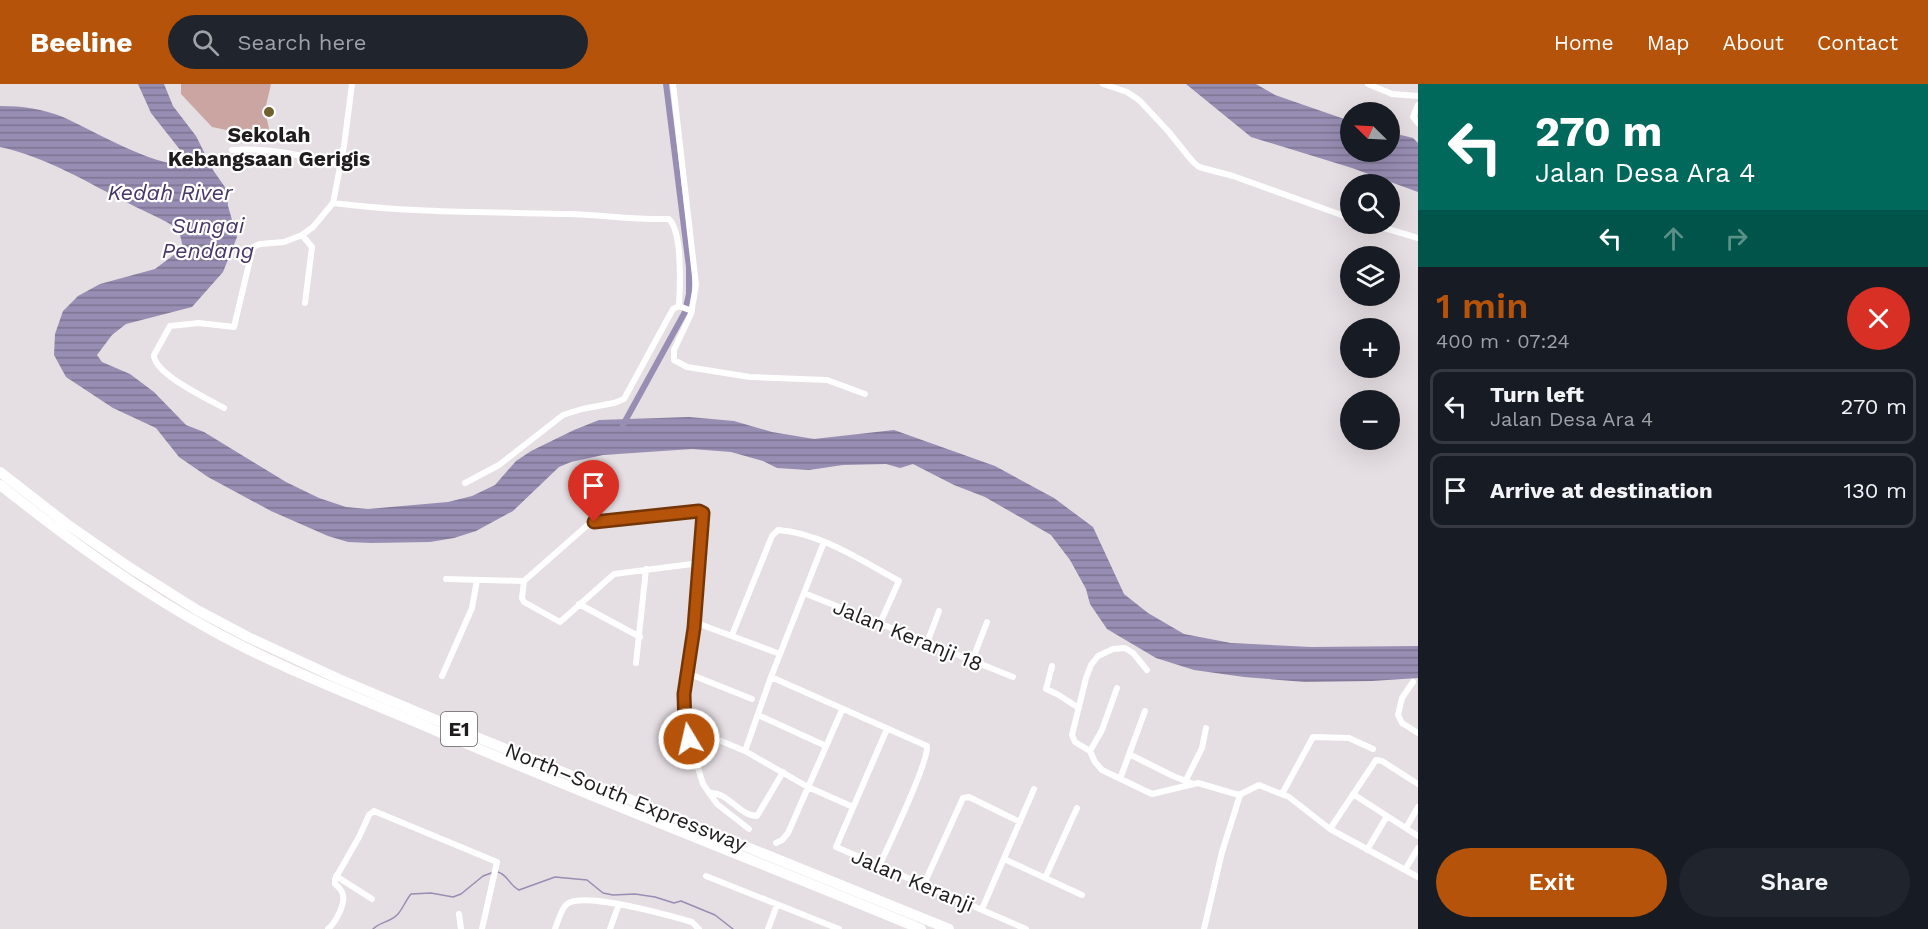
<!DOCTYPE html>
<html lang="en">
<head>
<meta charset="utf-8">
<style>
  body { margin:0; font-family:"Work Sans",sans-serif; background:#20242c; color:#f1f3f6; height:100vh; display:flex; flex-direction:column; font-size:22px; white-space:nowrap }
  * { box-sizing:border-box; margin:0 }
  p { font-size:20px; color:#9ea1a6 }
  .icon { flex:none; width:33px; height:33px; fill:none; stroke:currentColor; stroke-width:2; stroke-linecap:round; stroke-linejoin:round }
  .map { position:relative; flex:1; overflow:hidden }
  .drawer { display:flex; flex-direction:column; background:#171b24; width:510px }
  .drawer>* { flex:none }
  .hud { background:#00695c; color:#fff; overflow:hidden }
  .needle { width:39px; rotate:294deg }
  .buttons { position:absolute; left:1340px; top:18px; display:grid; gap:12px }
  .buttons a { display:grid; place-items:center; width:60px; height:60px; border-radius:50%; background:#171b24; box-shadow:0 6px 24px #0002; font-size:30px }
  .pin { position:absolute; display:grid; place-items:center; width:51px; height:51px; color:#fff; margin:-62px -26px; border-radius:50% 50% 50% 0; rotate:-45deg; box-shadow:0 0 6px #0007 }
  .pin .icon { rotate:45deg }
  .me { position:absolute; width:66px; margin:-33px; rotate:351deg; stroke-linejoin:round; filter:drop-shadow(0 0 4px #0008) }
  .turn { display:flex; align-items:center; gap:21px; height:126px; padding:0 18px; font-size:27px }
  .turn .icon { width:78px; height:78px; stroke-width:2.5 }
  .turn b { display:block; font-size:42px; line-height:51px }
  .lanes { display:flex; align-items:center; height:57px; padding:0 18px; background:#0003; justify-content:center; gap:30px; direction:ltr }
  .lanes .off { opacity:.35 }
  .round { display:grid; place-items:center; flex:none; width:63px; height:63px; border-radius:32px; background:#20242c }
  .head { display:flex; align-items:center; justify-content:space-between; height:102px; padding:0 18px }
  h1 { font-size:36px; font-weight:600; line-height:45px; color:#b45309 }
  .primary-button { display:flex; gap:12px; margin-top:auto; padding:12px 18px }
  .primary-button a { flex:1; height:69px; border-radius:36px; background:#b45309; color:#fff; font-size:24px; font-weight:600; line-height:69px; text-align:center }
  .primary-button a+a { background:#20242c; color:#f1f3f6 }
  ul { padding:0; list-style:none }
  li { display:flex; align-items:center; gap:18px; height:75px; margin:0 12px 9px; padding:0 6px; border:3px solid #363941; border-radius:12px }
  li div { flex:1 }
  li b { display:block; font-size:22px }
  li em { font-style:normal }
  header { display:flex; align-items:center; gap:36px; box-sizing:border-box; height:84px; padding:0 30px; background:#b45309; color:#fff }
  header strong { font-size:28px }
  nav { display:flex; gap:33px; margin-inline-start:auto; font-size:21px }
  .search { width:420px; height:54px; background:#20242c; display:flex; align-items:center; gap:15px; box-sizing:border-box; padding:0 21px; border-radius:33px; color:#9ea1a6; font-size:22px }
  main { display:flex; flex:1; min-height:0 }
  .map>svg:first-child { display:block }
</style>
</head>
<body>
<header>
<strong>Beeline</strong>
<div class="search"><svg class="icon" aria-label="search" viewBox="0 0 24 24"><circle cx="10" cy="10" r="6"/><path d="M15 15l6 6"/></svg>Search here</div>
<nav><a>Home</a><a>Map</a><a>About</a><a>Contact</a></nav>
</header>
<main>
<div class="map">
<svg width="1418" height="845" viewBox="0 0 1418 845">
  <defs>
    <pattern id="water-rules" width="6" height="5" patternUnits="userSpaceOnUse" patternTransform="scale(1.5)"><rect width="6" height="5" fill="#988eb3"/><path d="M0 2.5h6" fill="none" stroke="#7c7391"/></pattern>
  </defs>
  <rect width="100%" height="100%" fill="#e5dee2"/>
  <!-- garden -->
  <path fill="#caa5a1" d="M 181,0 L 271,0 L 265,26 L 271,55 L 212,43 L 181,10 Z"/>
  <!-- water -->
  <path fill="url(#water-rules)" d="M 138,0 L 164,0 L 173,22 L 196,52 L 213,86 L 227,106 L 228,122 L 237,153 L 223,188 L 192,223 L 126,240 L 112,251 L 97,271 L 102,278 L 130,290 L 154,308 L 186,341 L 204,348 L 286,398 L 319,414 L 346,423 L 368,425 L 448,418 L 472,412 L 495,401 L 516,377 L 531,367 L 574,346 L 599,336 L 689,333 L 734,337 L 772,348 L 814,355 L 894,346 L 995,382 L 1054,414 L 1093,443 L 1124,510 L 1148,529 L 1184,550 L 1231,559 L 1311,563 L 1418,562 L 1418,594 L 1372,597 L 1305,598 L 1244,593 L 1194,586 L 1156,574 L 1107,545 L 1090,520 L 1086,505 L 1070,476 L 1051,451 L 985,413 L 954,401 L 913,380 L 900,384 L 886,380 L 843,381 L 809,386 L 777,384 L 763,377 L 731,368 L 692,365 L 603,371 L 571,378 L 559,383 L 513,427 L 476,447 L 454,454 L 430,458 L 371,459 L 348,458 L 328,452 L 271,427 L 208,393 L 179,373 L 156,344 L 113,324 L 66,293 L 54,271 L 55,250 L 63,227 L 78,212 L 100,200 L 155,185 L 183,164 L 179,146 C 164,135 147,129 130,120 C 88,99 47,73 0,63 L 0,22 C 22,22 43,25 63,33 C 94,47 155,83 187,81 L 181,67 L 151,29 Z
    M 1186,0 L 1256,0 L 1275,11 L 1350,37 L 1350,68 L 1389,68 L 1389,48 L 1413,54 L 1418,59 L 1418,108 L 1352,84 L 1251,53 Z"/>
  <g fill="none" stroke-linecap="round" stroke-linejoin="round">
    <!-- stream -->
    <path stroke="#988eb3" stroke-width="1.5" d="M 498,788 C 508,791 509,801 519,806 L 555,793 L 587,796 L 603,809 L 613,811 L 635,810 L 655,813 L 674,819 L 681,817 L 715,831 L 733,845
      M 373,845 C 380,838 391,838 398,830 C 403,824 406,816 411,810 L 431,809 L 453,813 L 461,810 L 483,792 L 494,788"/>
    <!-- canal -->
    <path stroke="#988eb3" stroke-width="6" d="M 623,341 L 685,228 L 689,210 L 689,183 L 666,0"/>
    <!-- street -->
    <path stroke="#fff" stroke-width="6" d="M 673,0 L 696,201 L 691,230 L 674,266 L 674,276 L 687,283 L 750,293 L 827,296 L 865,310
      M 1103,0 L 1127,8 L 1139,16 L 1168,47 L 1193,78 L 1199,83 L 1233,92 L 1350,134
      M 1368,0 L 1392,10 L 1418,12
      M 1418,21 L 1413,33 L 1418,39
      M 232,66 C 269,63 305,72 340,81
      M 333,119 C 410,129 490,128 568,130 C 602,131 636,136 669,135 C 683,149 680,202 679,222
      M 1371,140 L 1418,154
      M 302,151 L 312,163 L 305,219
      M 224,324 C 208,315 154,290 154,271 L 170,242 L 199,239 L 234,243 L 253,163 L 260,160 L 284,158 L 302,151 L 313,143 L 333,119 L 344,62 L 352,0
      M 465,399 L 499,381 L 563,331 L 582,325 L 614,319 L 624,315 L 673,225 L 679,222 L 692,227
      M 446,495 L 524,497
      M 524,497 L 591,438 L 679,429 L 703,429 L 694,544 L 683,610 L 685,642 L 703,700 L 717,720 L 749,745
      M 524,497 L 522,514 L 524,518 L 560,538 L 614,490 L 700,479
      M 804,509 L 1013,593
      M 579,520 L 640,553
      M 694,538 L 780,570
      M 732,551 L 772,452 L 778,446 C 821,449 862,477 899,497 L 880,539
      M 927,559 L 939,527
      M 972,577 L 987,538
      M 636,579 L 646,485
      M 1052,582 L 1046,605 L 1057,610 L 1079,624
      M 1147,586 L 1133,569 L 1125,564 L 1113,565 L 1098,572 L 1091,581 L 1086,594 L 1072,651 L 1075,658 L 1090,667 L 1095,678 L 1102,686 L 1152,710 L 1198,699 L 1239,711 L 1259,701 L 1289,713 L 1330,745 L 1418,793
      M 687,589 L 752,615
      M 442,592 L 472,524 L 477,496
      M 771,593 L 927,662 C 929,677 888,763 879,782
      M 1413,598 L 1402,614 L 1398,631 L 1402,639 L 1418,649
      M 758,631 L 826,662
      M 685,642 L 745,667 L 808,703 L 853,723
      M 887,645 L 836,763 L 1026,845
      M 745,667 L 771,593 L 824,458
      M 1090,667 L 1102,646 L 1117,604
      M 1129,670 L 1173,692 L 1191,699
      M 1120,695 L 1145,627
      M 1186,696 L 1202,664 L 1206,644
      M 709,709 C 728,707 739,732 757,732 L 783,688
      M 1282,710 L 1313,653 L 1349,654 L 1373,665
      M 1353,710 L 1418,752
      M 1406,744 L 1418,723
      M 1330,745 L 1376,676 L 1382,677 L 1418,700
      M 776,759 L 782,756 L 788,749 L 842,626
      M 1367,766 L 1387,732
      M 1004,775 L 1082,811
      M 1405,786 L 1418,764
      M 336,792 L 372,815
      M 706,792 L 839,845
      M 1045,794 L 1077,724
      M 924,800 L 963,714 L 969,713 L 1020,738
      M 982,825 L 1034,705
      M 459,830 L 461,845
      M 328,845 C 336,838 347,818 342,808 C 341,806 337,801 335,800 L 335,795 L 359,753 L 369,731 L 374,727 L 497,778 L 482,845
      M 555,845 C 558,837 561,825 567,820 C 583,807 671,832 692,838 L 699,845
      M 610,845 L 619,820
      M 768,845 L 777,821
      M 1204,845 L 1222,768 L 1240,711"/>
    <!-- highway -->
    <path stroke="#fff" stroke-width="10" d="M 0,388 L 67,440 L 129,483 L 197,526 L 248,553 L 339,595 L 484,656 L 949,845
      M 0,401 C 67,454 137,506 213,547 C 284,586 360,614 434,646 C 595,715 759,778 921,845"/>
  </g>
  <g fill="none" stroke-linecap="round" stroke-linejoin="round">
    <defs>
      <path id="route" d="M 594,438 L 699,427 L 703,429 L 694,544 L 684,610 L 685,642 L 689,655"/>
    </defs>
    <!-- route casing -->
    <use href="#route" stroke="#753606" stroke-width="15"/>
    <!-- route -->
    <use href="#route" stroke="#b45309" stroke-width="10"/>
  </g>
  <!-- markers -->
  <circle fill="#715f2d" stroke="#fff" stroke-width="2" cx="269" cy="28" r="6"/>
  <g text-anchor="middle" dominant-baseline="central" stroke-width="4.5" stroke-linejoin="round" paint-order="stroke">
    <!-- shield labels -->
    <rect fill="#fff" stroke="#636162" stroke-width="1.5" x="441" y="628" width="36" height="34" rx="4.5"/>
    <g font-size="20" font-weight="bold" fill="#201d1f">
      <text x="459" y="645">E1</text>
    </g>
    <!-- poi labels -->
    <g font-size="21" font-weight="bold" fill="#201d1f" stroke="#fff">
      <text x="269" y="50">Sekolah<tspan x="269" dy="24">Kebangsaan Gerigis</tspan></text>
    </g>
    <!-- street labels -->
    <g font-size="21" fill="#201d1f" stroke="#fff">
      <text transform="translate(908 551) rotate(22)">Jalan Keranji 18</text>
      <text transform="translate(626 713) rotate(22)">North–South Expressway</text>
      <text transform="translate(913 796) rotate(23)">Jalan Keranji</text>
    </g>
    <!-- water labels -->
    <g font-size="22" font-style="italic" fill="#473669" stroke="#fff">
      <text x="170" y="108">Kedah River</text>
      <text x="208" y="141">Sungai<tspan x="208" dy="25">Pendang</tspan></text>
    </g>
  </g>
</svg>
<div class="buttons">
<a><svg class="needle" viewBox="-14 -14 28 28"><path d="M0-13l5 13h-10z" fill="#e53935"/><path d="M0 13l5-13h-10z" fill="#9ea1a6"/></svg></a>
<a><svg class="icon" aria-label="search" viewBox="0 0 24 24"><circle cx="10" cy="10" r="6"/><path d="M15 15l6 6"/></svg></a>
<a><svg class="icon" aria-label="layers" viewBox="0 0 24 24"><path d="M12 4l9 5-9 5-9-5zM3 14l9 5 9-5"/></svg></a>
<a>+</a>
<a>−</a>
</div>
<div class="pin" style="left:594px;top:438px;background:#d93025"><svg class="icon" aria-label="arrive" viewBox="0 0 24 24"><path d="M6 21V4h12l-3 4 3 4H6"/></svg></div>
<svg class="me" style="left:689px;top:655px" viewBox="-20 -20 40 40"><circle r="17" fill="#b45309" stroke="#fff" stroke-width="3"/><path d="M0-11L8 9 0 5-8 9z" fill="#fff"/></svg>
</div>
<section class="drawer">
<div class="hud">
<div class="turn"><svg class="icon" aria-label="left" viewBox="0 0 24 24"><path d="M17 20v-9H6M10 6l-5 5 5 5"/></svg><div><b>270 m</b>Jalan Desa Ara 4</div></div>
<div class="lanes"><svg class="icon" aria-label="left" viewBox="0 0 24 24"><path d="M17 20v-9H6M10 6l-5 5 5 5"/></svg><svg class="icon off" aria-label="ahead" viewBox="0 0 24 24"><path d="M12 20V5M6 11l6-6 6 6"/></svg><svg class="icon off" aria-label="right" viewBox="0 0 24 24"><path d="M7 20v-9h11M14 6l5 5-5 5"/></svg></div>
</div>
<div class="head"><div><h1>1 min</h1><p>400 m · 07:24</p></div><a class="round" style="background:#d93025;color:#fff"><svg class="icon" aria-label="close" viewBox="0 0 24 24"><path d="M6 6l12 12M18 6L6 18"/></svg></a></div>
<ul>
<li><svg class="icon" aria-label="left" viewBox="0 0 24 24"><path d="M17 20v-9H6M10 6l-5 5 5 5"/></svg><div><b>Turn left</b><p>Jalan Desa Ara 4</p></div><em>270 m</em></li>
<li><svg class="icon" aria-label="arrive" viewBox="0 0 24 24"><path d="M6 21V4h12l-3 4 3 4H6"/></svg><div><b>Arrive at destination</b></div><em>130 m</em></li>
</ul>
<div class="primary-button"><a>Exit</a><a>Share</a></div>
</section>
</main>
</body>
</html>
